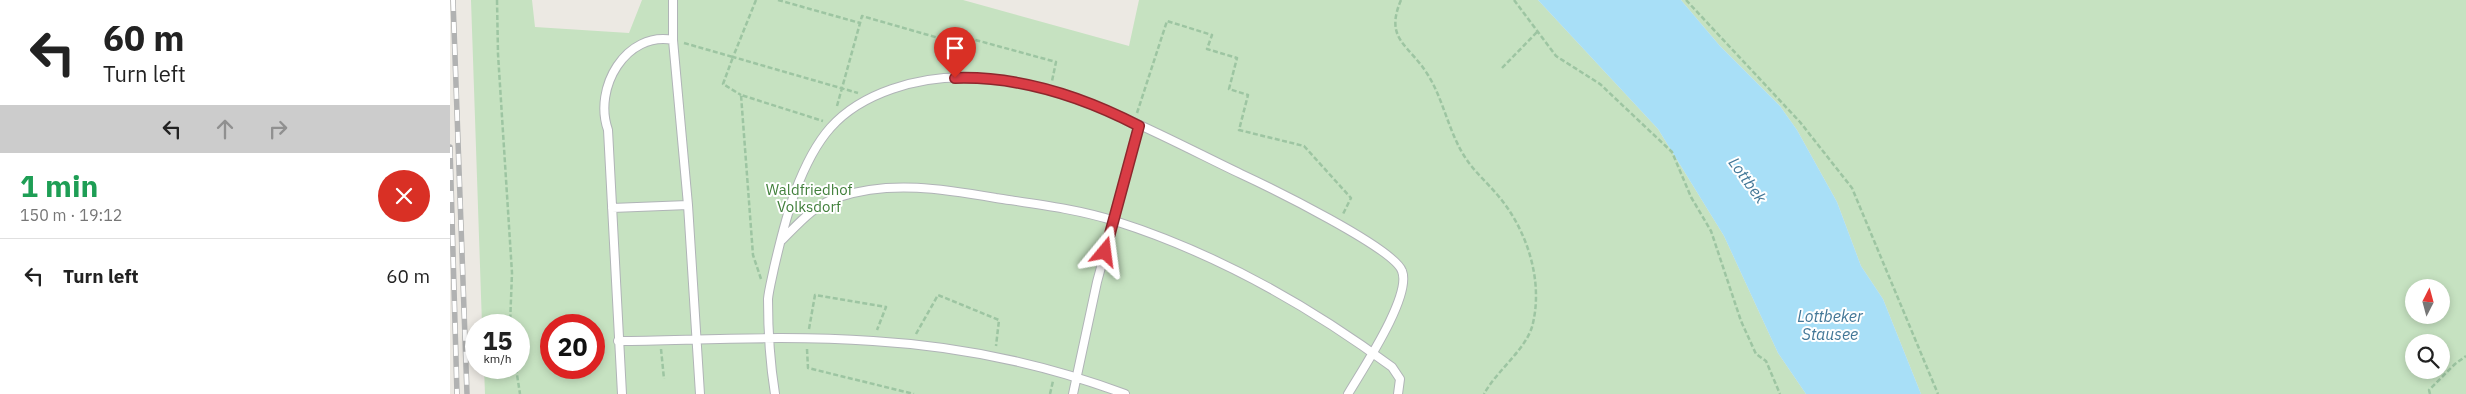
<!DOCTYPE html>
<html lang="en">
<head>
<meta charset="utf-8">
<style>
  body { margin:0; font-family:"IBM Plex Sans",sans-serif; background:#f2f2f2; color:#222; height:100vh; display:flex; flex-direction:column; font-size:19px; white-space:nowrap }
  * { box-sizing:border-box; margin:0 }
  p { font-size:16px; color:#767676 }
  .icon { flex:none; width:28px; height:28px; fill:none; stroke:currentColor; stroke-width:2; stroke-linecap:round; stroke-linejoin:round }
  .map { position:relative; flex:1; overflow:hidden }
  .panel { display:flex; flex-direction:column; background:#fff; width:450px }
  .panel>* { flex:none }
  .guide { background:#fff; color:#222; overflow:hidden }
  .needle { width:32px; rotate:6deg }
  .fabs { position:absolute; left:1955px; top:279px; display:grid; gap:10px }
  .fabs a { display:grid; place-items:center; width:45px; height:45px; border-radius:50%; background:#fff; box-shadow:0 2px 8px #0003; font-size:25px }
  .speed { position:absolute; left:15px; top:314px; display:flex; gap:10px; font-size:25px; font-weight:700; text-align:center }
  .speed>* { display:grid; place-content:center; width:65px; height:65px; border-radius:50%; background:#fff; box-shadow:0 2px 8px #0003; line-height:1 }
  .speed small { font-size:12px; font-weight:400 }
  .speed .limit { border:8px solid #d22; background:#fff; color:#111 }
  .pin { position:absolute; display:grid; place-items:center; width:42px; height:42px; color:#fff; margin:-51px -21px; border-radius:50% 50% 50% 0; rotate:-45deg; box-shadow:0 0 5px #0007 }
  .pin .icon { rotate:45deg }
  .me { position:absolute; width:55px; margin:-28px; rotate:16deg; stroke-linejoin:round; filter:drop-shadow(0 0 4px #0008) }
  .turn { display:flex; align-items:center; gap:18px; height:105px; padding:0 20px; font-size:22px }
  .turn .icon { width:65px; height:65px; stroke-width:2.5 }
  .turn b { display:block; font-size:35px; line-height:42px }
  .lanes { display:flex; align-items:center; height:48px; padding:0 20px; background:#0003; justify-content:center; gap:25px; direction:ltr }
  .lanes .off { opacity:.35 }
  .round { display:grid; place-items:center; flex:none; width:52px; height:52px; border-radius:26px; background:#f2f2f2 }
  .overview { display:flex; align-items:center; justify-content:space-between; height:85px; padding:0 20px }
  h1 { font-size:30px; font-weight:700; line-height:38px; color:#1e9e55 }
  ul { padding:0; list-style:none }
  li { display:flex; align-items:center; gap:15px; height:75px; padding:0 20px; border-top:1px solid #e0e0e0 }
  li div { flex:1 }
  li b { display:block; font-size:19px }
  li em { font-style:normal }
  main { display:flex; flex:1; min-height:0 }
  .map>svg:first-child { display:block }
</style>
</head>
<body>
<main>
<section class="panel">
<div class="guide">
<div class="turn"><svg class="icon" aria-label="left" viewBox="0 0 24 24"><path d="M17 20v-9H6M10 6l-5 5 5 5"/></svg><div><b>60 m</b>Turn left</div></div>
<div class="lanes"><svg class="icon" aria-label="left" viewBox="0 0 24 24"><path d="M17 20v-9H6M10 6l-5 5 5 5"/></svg><svg class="icon off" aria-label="ahead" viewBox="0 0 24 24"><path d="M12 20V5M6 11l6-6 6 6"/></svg><svg class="icon off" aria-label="right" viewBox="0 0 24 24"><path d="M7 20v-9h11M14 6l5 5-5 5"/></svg></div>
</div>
<div class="overview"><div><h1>1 min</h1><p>150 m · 19:12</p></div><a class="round" style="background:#d93025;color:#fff"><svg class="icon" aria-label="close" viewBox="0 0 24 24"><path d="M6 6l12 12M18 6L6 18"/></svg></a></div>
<ul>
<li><svg class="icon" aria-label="left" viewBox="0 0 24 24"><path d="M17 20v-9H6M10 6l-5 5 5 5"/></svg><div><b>Turn left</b></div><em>60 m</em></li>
</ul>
</section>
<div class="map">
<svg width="2016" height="394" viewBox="0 0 2016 394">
  <rect width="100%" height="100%" fill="#ece9e3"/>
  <!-- green -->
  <path fill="#c6e2c1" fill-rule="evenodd" d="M 21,0 L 82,0 L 85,27 L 179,33 L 192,0 L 513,0 L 679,46 L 689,0 L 1088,0 L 1208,129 L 1274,236 L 1328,353 L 1356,394 L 35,394 L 34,368 L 69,368 L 69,325 L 32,325 ZM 101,325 L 144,325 L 144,368 L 101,368 Z
    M 1231,0 L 2016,0 L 2016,394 L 1471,394 L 1433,299 L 1411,266 L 1387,202 L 1347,130 L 1330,106 L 1270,46 ZM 1964,288 L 1991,288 L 1991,315 L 1964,315 ZM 1964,342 L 1991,342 L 1991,370 L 1964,370 Z"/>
  <!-- water -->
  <path fill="#a8dff7" d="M 1088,0 L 1231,0 L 1270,46 L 1330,106 L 1347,130 L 1387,202 L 1411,266 L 1433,299 L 1471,394 L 1356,394 L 1328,353 L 1274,236 L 1208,129 Z"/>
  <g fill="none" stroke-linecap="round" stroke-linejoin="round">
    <defs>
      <path id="lane" d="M 223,0 L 223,40 L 238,205 L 250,394
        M 162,208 L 238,205
        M 332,240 C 349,223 365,204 389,197 C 440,180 494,189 546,198 C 586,204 627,209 665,221 C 766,253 858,305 942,367 L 950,379 L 948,394
        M 168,341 C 253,340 338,335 423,341 C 507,346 595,364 675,394
        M 172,394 L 158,130 C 143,88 176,31 223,40
        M 325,394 C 320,363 318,330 318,299 C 319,289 322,278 324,268 C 330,242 336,217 345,192 C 365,139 387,108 442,89 C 558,47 688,125 791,174 C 819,187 944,248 952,271 C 962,296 912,370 898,394
        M 623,394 L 647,282 L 689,126"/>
    </defs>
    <!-- lane casing -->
    <use href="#lane" stroke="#b0b4b7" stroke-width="10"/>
    <!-- path -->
    <path stroke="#9dc5a2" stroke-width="2.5" stroke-dasharray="5 2.5" stroke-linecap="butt" d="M 47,0 L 48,54 L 62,273 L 60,325
      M 306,0 L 283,57 L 408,93
      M 328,0 L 410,23
      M 951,0 C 934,40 959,44 978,75 C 993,99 998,129 1013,154 C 1023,171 1038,183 1050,198 C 1077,231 1093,280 1083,323 C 1078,348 1047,370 1034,394
      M 1064,0 L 1106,56 L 1150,84 L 1222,152 L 1241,197 L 1261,231 L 1291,321 L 1306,354 L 1316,361 L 1330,394
      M 1236,0 L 1350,122 L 1402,188 L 1488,394
      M 234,43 L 283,57 L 273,84 L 291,95
      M 1052,68 L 1088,31
      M 387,106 L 412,16 L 520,47 L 522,39 L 606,62 L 602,81
      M 687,113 L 717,21 L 762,35 L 757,49 L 787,58 L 779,89 L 798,95 L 789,130 L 854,146 L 901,198 L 893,214
      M 311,279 L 303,255 L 291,95 L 373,121
      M 359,329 L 365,295 L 436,307 L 427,330
      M 466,334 L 488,295 L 549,320 L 546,346
      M 211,349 L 214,379
      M 357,349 L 358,368 L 464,394
      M 66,368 L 70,394
      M 600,394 L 603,381
      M 1980,394 L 1979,390 L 2005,364 L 2016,356"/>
    <!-- lane -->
    <use href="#lane" stroke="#fff" stroke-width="8"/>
    <defs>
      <path id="rail" d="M 3,0 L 17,394
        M 0,147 L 7,394"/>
    </defs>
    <!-- rail casing -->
    <use href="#rail" stroke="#b1b2b2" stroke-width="5.5"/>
    <!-- rail -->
    <use href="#rail" stroke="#fff" stroke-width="4" stroke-dasharray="11" stroke-linecap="butt"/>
  </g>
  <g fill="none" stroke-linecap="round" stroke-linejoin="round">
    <defs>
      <path id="route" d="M 505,78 C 568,76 633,97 689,126 L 655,252"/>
    </defs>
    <!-- route casing -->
    <use href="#route" stroke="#8d272d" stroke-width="12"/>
    <!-- route -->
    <use href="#route" stroke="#d93c45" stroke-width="9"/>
  </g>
  <g text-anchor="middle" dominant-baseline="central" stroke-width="4" stroke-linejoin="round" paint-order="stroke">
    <!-- park labels -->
    <g font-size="15" fill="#42803c" stroke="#fff">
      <text x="359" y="189">Waldfriedhof<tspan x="359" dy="17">Volksdorf</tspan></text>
    </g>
    <!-- water labels -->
    <g font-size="16" font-style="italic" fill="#427797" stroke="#fff">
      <text transform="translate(1298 180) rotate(54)">Lottbek</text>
      <text x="1380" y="316">Lottbeker<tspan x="1380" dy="18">Stausee</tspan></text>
    </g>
  </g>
</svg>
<div class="fabs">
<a><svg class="needle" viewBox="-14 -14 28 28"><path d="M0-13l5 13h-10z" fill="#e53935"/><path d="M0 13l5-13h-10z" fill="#767676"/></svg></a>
<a><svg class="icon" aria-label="search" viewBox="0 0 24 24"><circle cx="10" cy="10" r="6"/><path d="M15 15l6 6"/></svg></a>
</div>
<div class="speed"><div>15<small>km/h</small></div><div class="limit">20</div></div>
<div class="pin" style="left:505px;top:78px;background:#d93025"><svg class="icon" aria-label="arrive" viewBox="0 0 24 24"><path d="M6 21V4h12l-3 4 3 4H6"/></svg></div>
<svg class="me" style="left:655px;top:252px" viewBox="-20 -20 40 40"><path d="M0-17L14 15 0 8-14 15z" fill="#d93c45" stroke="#fff" stroke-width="4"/></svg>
</div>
</main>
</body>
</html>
